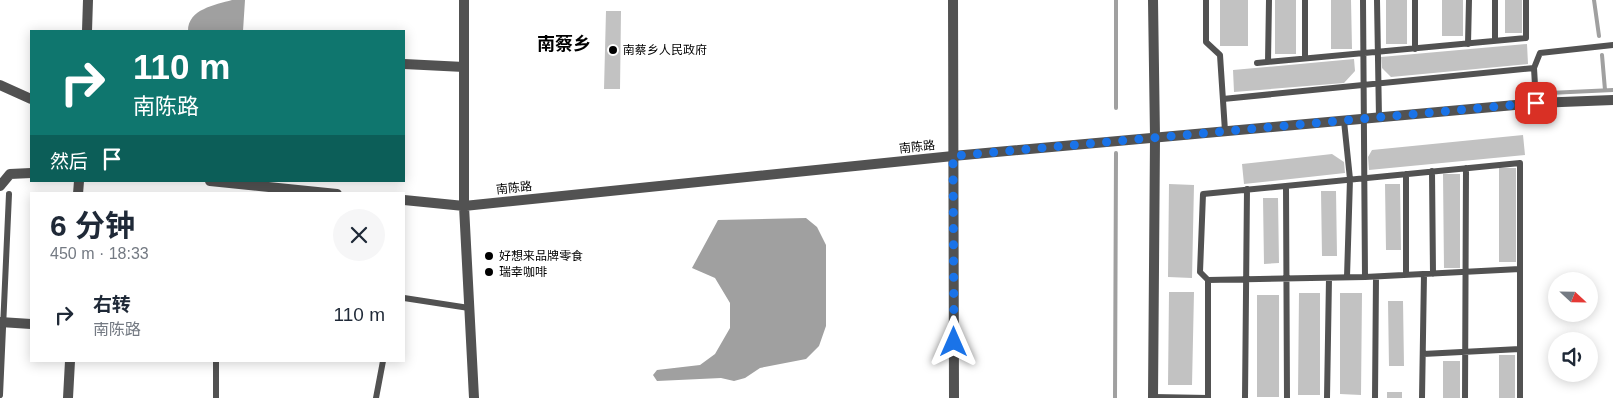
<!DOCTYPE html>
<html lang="zh">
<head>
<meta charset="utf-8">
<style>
  body { margin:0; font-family:Helvetica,"Noto Sans SC",sans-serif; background:#f6f6f7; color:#1f2937; height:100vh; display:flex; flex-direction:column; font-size:19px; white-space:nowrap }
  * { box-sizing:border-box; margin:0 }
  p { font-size:16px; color:#747a83 }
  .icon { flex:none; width:28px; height:28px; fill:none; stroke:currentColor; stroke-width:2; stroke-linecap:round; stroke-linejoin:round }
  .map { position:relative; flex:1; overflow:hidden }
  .drawer { position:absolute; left:30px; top:192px; width:375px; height:170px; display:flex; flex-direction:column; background:#fff; border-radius:0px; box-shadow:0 2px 12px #0003 }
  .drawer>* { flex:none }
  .guide { position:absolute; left:30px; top:30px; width:375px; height:152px; border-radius:0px; box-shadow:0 2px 12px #0003; background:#0f766e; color:#fff; overflow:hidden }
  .needle { width:32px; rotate:112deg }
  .fabs { position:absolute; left:1548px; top:272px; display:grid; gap:10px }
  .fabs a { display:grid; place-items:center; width:50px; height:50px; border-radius:50%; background:#fff; box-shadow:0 2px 12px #0003; font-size:25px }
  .pin { position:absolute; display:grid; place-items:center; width:42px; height:42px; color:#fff; margin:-21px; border-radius:10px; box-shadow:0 2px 8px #0006 }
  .me { position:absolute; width:55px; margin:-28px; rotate:0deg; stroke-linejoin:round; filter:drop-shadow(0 0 4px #0008) }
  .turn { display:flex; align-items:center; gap:18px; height:105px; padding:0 20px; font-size:22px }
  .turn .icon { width:65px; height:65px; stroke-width:2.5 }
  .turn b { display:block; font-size:35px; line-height:42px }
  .then { display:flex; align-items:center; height:48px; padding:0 20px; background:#0003; gap:10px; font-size:19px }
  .round { display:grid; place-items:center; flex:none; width:52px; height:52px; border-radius:26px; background:#f6f6f7 }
  .overview { display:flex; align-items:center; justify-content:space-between; height:85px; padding:0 20px }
  h1 { font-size:30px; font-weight:700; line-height:38px }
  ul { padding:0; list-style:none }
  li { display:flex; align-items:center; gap:15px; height:75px; padding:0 20px }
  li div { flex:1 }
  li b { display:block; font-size:19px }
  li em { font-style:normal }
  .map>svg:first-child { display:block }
</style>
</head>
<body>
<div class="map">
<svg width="1613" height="398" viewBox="0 0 1613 398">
  <rect width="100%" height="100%" fill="#fff"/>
  <!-- water -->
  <path fill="#a0a0a0" d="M 232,0 L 245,0 L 243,31 L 188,31 C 188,9 215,5 232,0 Z
    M 806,218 L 817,227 L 826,245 L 826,326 L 819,346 L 806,359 L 760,368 L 745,378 L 734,381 L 721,378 L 657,381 L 653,375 L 657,370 L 700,365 L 715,354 L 730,328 L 730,303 L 715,278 L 692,268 L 718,220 Z"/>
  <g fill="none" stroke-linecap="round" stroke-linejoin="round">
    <!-- stream -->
    <path stroke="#a0a0a0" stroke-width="4" d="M 1116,0 L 1116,108
      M 1594,0 L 1599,36
      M 1602,55 L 1605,90
      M 1549,93 L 1613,90
      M 1115,398 L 1116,153"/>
  </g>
  <!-- building -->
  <path fill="#c2c2c2" d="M 1220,0 L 1248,0 L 1248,46 L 1220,46 Z
    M 1275,0 L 1296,0 L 1296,54 L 1275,54 Z
    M 1331,0 L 1351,0 L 1352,49 L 1331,49 Z
    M 1386,0 L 1407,0 L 1407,44 L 1386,44 Z
    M 1442,0 L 1463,0 L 1463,36 L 1442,36 Z
    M 1505,0 L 1522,0 L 1522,33 L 1505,33 Z
    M 606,11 L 621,11 L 620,89 L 604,89 Z
    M 1527,44 L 1528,64 L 1391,77 L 1382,68 L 1381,57 Z
    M 1354,59 L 1355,71 L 1344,83 L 1234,92 L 1233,70 Z
    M 1523,135 L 1525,155 L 1369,170 L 1368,157 L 1372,150 Z
    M 1332,154 L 1344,162 L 1345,173 L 1244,184 L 1242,164 Z
    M 1499,168 L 1516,168 L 1516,262 L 1499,262 Z
    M 1443,174 L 1460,174 L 1460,268 L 1444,268 Z
    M 1169,184 L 1194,185 L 1192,278 L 1168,277 Z
    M 1385,184 L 1400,184 L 1401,250 L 1386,250 Z
    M 1321,191 L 1336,191 L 1337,256 L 1322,256 Z
    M 1263,198 L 1278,198 L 1279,263 L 1264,264 Z
    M 1169,292 L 1194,292 L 1192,385 L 1168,385 Z
    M 1299,293 L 1320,293 L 1320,395 L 1298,395 Z
    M 1340,293 L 1362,293 L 1361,395 L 1340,394 Z
    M 1257,295 L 1279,295 L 1279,397 L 1257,397 Z
    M 1388,301 L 1403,301 L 1404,366 L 1389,366 Z
    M 1499,355 L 1515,355 L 1515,398 L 1499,398 Z
    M 1443,361 L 1460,361 L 1460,398 L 1443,398 Z
    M 1387,392 L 1402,392 L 1402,398 L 1387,398 Z"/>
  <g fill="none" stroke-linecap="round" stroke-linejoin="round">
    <!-- service -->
    <path stroke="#525252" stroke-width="6" d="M 1206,0 L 1206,42 L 1220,55 L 1225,131
      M 1363,0 L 1365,277
      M 1377,0 L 1379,118
      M 1495,41 L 1495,0
      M 1468,44 L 1469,0
      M 1415,49 L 1415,0
      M 1305,58 L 1305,0
      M 1268,62 L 1269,0
      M 1257,63 L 1526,38 L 1526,0
      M 1534,68 L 1540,53 L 1613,45
      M 1223,99 L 1534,68 L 1536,103
      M 1344,121 L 1350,179 L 1347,277
      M 1432,171 L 1433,274
      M 1406,174 L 1406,275
      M 1286,186 L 1287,398
      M 1208,280 L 1200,272 L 1203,194 L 1520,163 L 1520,398
      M 404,298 L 469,308
      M 1423,354 L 1520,349
      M 0,395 L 9,194
      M 1153,397 L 1208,398
      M 216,398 L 216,361
      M 376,398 L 383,361
      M 1208,398 L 1208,280 L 1365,277 L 1520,269
      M 1245,398 L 1247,189
      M 1327,398 L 1329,278
      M 1375,398 L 1376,277
      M 1422,398 L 1424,274
      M 1465,398 L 1466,168"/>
    <!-- minor -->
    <path stroke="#525252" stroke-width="10" d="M 953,0 L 954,398
      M 1153,0 L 1155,137 L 1153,398
      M 87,31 L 88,0
      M 404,64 L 464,67
      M 0,85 L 31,99
      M 0,186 L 10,174 L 31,173
      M 78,194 L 79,181
      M 0,322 L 31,324
      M 68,398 L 70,361"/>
    <!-- tertiary -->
    <path stroke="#525252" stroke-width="10" d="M 464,0 L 464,206 L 474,398
      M 210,181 L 337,194
      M 404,200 L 464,206 L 953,156 L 1536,103 L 1613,100"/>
  </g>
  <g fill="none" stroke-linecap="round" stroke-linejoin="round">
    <!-- route -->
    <path stroke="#1a73e8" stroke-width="9" stroke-dasharray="0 16.2" d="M 954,342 L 953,156 L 1536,103"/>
  </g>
  <!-- markers -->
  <g fill="#000" stroke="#fff" stroke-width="2">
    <circle cx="613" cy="50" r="5"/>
    <circle cx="489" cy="256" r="5"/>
    <circle cx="489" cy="272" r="5"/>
  </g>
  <g text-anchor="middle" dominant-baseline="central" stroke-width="4" stroke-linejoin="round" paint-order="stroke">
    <!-- poi labels -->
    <g font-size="12" fill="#000" stroke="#fff" text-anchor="start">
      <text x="623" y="50">南蔡乡人民政府</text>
      <text x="499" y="256">好想来品牌零食</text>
      <text x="499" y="272">瑞幸咖啡</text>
    </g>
    <!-- street labels -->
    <g font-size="12" fill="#000" stroke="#fff">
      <text transform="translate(917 147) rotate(-6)">南陈路</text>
      <text transform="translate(514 188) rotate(-6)">南陈路</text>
    </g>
    <!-- district labels -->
    <g font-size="18" font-weight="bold" fill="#000" stroke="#fff">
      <text x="564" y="44">南蔡乡</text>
    </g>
  </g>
</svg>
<div class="fabs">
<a><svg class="needle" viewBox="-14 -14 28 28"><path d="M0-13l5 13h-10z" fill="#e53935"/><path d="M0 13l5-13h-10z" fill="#747a83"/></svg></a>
<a><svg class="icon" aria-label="sound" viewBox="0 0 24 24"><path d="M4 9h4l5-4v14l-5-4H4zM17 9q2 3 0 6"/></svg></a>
</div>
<div class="pin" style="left:1536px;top:103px;background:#d93025"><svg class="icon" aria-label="arrive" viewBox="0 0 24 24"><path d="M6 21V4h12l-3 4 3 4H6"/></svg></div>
<svg class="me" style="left:954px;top:342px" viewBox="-20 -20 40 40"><path d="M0-17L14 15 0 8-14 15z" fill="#1a73e8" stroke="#fff" stroke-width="4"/></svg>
<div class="guide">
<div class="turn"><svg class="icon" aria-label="right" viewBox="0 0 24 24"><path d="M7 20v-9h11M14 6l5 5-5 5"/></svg><div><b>110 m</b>南陈路</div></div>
<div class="then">然后<svg class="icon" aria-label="arrive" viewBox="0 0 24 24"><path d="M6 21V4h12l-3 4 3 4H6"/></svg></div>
</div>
<section class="drawer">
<div class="overview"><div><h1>6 分钟</h1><p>450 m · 18:33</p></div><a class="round"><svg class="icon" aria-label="close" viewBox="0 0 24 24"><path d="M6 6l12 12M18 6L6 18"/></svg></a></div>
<ul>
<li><svg class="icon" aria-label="right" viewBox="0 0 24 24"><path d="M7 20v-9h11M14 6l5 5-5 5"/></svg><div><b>右转</b><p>南陈路</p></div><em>110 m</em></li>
</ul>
</section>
</div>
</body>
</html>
